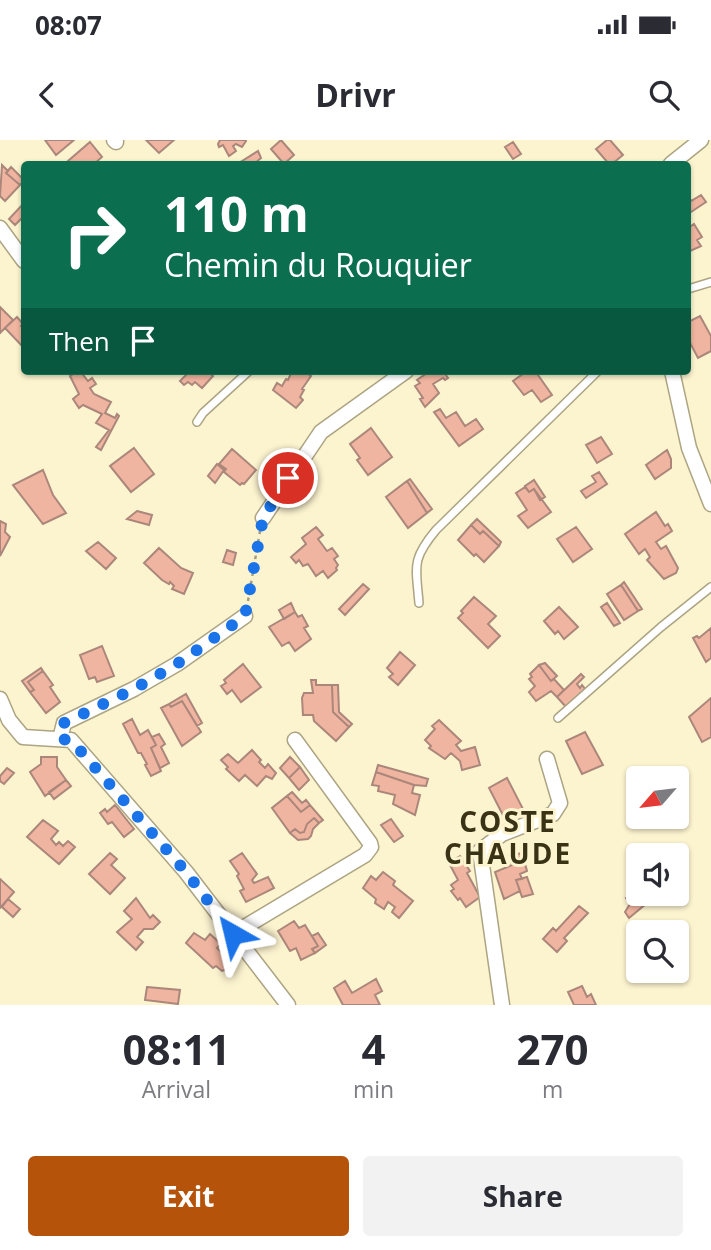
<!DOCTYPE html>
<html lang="en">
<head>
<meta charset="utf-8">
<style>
  body { margin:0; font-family:"Open Sans",sans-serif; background:#f2f2f3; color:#2b2b33; height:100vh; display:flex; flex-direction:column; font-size:26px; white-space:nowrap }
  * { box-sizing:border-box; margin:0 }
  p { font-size:23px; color:#7c7c81 }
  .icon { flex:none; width:38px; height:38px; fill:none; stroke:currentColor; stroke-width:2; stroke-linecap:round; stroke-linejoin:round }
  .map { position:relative; height:865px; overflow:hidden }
  .panel { display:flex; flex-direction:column; background:#fff; flex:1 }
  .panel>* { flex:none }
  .top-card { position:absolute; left:21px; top:21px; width:670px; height:214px; border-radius:7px; box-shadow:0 2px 5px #0004; background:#0b6e4f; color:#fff; overflow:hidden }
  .needle { width:46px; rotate:242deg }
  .fabs { position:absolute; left:626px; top:626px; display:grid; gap:14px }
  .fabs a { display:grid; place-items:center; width:63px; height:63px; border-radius:7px; background:#fff; box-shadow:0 2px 5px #0004; font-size:35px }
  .pin { position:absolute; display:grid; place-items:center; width:60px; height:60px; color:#fff; margin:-30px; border:4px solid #fff; border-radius:50%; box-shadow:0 2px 7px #0007 }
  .me { position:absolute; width:77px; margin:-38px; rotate:323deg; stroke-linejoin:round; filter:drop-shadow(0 0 5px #0008) }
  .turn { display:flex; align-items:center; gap:24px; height:147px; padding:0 28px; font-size:32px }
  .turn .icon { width:91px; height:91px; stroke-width:2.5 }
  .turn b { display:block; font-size:49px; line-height:60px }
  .then { display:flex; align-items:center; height:66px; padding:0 28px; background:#0003; gap:14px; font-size:26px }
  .eta { display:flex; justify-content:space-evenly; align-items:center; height:119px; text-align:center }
  .eta b { font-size:42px; font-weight:700; line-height:49px }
  .button { display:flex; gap:14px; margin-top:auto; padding:14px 28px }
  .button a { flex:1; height:80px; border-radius:7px; background:#b45309; color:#fff; font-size:28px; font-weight:700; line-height:80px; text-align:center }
  .button a+a { background:#f2f2f3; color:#2b2b33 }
  .status { display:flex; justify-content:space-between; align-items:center; height:49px; padding:0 35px; background:#fff; direction:ltr }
  .status svg { height:19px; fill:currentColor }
  header { display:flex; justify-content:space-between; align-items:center; height:91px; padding:0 28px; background:#fff; font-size:32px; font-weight:700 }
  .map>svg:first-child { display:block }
</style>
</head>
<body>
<div class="status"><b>08:07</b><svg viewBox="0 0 49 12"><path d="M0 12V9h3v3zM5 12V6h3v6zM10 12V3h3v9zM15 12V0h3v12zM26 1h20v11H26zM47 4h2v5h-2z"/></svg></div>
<header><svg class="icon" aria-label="back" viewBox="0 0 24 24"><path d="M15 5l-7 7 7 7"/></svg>Drivr<svg class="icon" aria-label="search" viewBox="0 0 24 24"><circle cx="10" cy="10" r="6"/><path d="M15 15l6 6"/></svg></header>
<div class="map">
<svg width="711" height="865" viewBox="0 0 711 865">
  <rect width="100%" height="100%" fill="#fcf3cf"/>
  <!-- building -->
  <path fill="#f0b5a0" stroke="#ab877b" stroke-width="2" d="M 45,0 L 74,0 L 56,15 Z
    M 146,0 L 174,0 L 159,13 Z
    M 220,0 L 246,0 L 246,1 L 242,7 L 236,4 L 233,6 L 236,11 L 229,16 L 223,5 L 219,7 L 218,4 Z
    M 281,0 L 294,15 L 284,24 L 271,9 Z
    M 607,0 L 610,0 L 623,15 L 612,24 L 609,24 L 596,9 Z
    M 90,2 L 102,17 L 94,24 L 70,24 L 68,21 Z
    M 513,2 L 521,14 L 513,19 L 505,7 Z
    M 258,11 L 261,18 L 254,24 L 239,23 Z
    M 2,25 L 8,31 L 6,33 L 20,45 L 5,61 L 0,56 Z
    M 11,27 L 24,40 L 20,45 L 6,33 Z
    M 688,55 L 691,61 L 701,55 L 706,62 L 688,74 Z
    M 24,63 L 24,78 L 23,77 L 15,85 L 9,79 Z
    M 694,84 L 702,97 L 697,100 L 701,106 L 688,112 L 688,88 Z
    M 0,167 L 13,180 L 0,193 Z
    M 700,176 L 711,196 L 711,211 L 698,218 L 688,199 L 688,182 Z
    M 17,177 L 23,184 L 21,186 L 24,188 L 24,208 L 5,188 Z
    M 78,231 L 80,231 L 88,241 L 92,238 L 96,244 L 90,248 L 94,254 L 111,262 L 105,273 L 115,278 L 117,274 L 119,276 L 101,310 L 96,307 L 109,290 L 96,283 L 102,274 L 83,265 L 79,268 L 73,259 L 79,254 L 70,236 Z
    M 185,231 L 207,231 L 213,236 L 202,248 L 195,242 L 192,245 L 188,242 L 184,245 L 180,241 L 186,235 Z
    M 292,231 L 304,231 L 311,236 L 302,249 L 304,250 L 300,257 L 303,260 L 296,268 L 273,250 L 277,243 L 282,246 L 286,239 L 288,240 Z
    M 430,231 L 443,231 L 448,238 L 445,240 L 443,238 L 433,244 L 439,253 L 425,267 L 420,259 L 423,258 L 415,246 L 420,243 L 417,240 Z
    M 527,231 L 539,231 L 540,234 L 538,235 L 552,255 L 541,262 L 532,250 L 524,255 L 513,241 Z
    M 440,269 L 446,278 L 456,272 L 465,286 L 476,279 L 483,289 L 459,306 L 434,272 Z
    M 371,288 L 392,317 L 368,335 L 357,320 L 360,318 L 350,304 Z
    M 601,297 L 612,314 L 597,323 L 586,305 Z
    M 134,308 L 154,334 L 131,352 L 110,326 Z
    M 232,309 L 256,330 L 244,344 L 242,343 L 240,345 L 224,332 L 226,329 L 219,324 Z
    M 667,310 L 671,319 L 671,328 L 655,339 L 646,325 Z
    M 217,324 L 224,330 L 215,343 L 208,336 Z
    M 43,330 L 53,355 L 66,373 L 43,384 L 13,345 Z
    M 599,332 L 607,344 L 586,358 L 581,351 L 596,342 L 592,336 Z
    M 410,339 L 432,369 L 427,373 L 407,341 Z
    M 534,340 L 545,357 L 540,360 L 534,349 L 529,352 L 525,346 Z
    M 407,341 L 427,373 L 408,388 L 386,357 Z
    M 525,347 L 529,352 L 534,349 L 551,372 L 528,388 L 518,376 L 527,370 L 516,353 Z
    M 137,371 L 152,375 L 149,385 L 127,379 Z
    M 656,372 L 665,386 L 668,384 L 672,391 L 656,402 L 661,409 L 666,406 L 678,428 L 676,433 L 664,439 L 647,420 L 650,417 L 645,409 L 639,414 L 625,394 Z
    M 477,379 L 501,402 L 499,406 L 483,391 L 480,394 L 471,385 Z
    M 0,381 L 6,384 L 5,392 L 10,397 L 0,416 Z
    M 471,385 L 480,394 L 483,391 L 499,406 L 484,422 L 476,414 L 474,416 L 458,400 Z
    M 316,387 L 323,395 L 318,399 L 327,411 L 332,408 L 338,416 L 334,419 L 338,425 L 336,428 L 337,430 L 328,438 L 323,431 L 316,436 L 308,424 L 303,426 L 299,420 L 296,423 L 291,417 L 306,404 L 302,398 Z
    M 576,387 L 592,409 L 573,422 L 557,399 Z
    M 98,402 L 116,418 L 106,429 L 86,411 Z
    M 159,408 L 181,428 L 193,433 L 184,454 L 172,449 L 174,446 L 170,442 L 169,444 L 162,440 L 144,423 Z
    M 227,410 L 236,413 L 233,425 L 223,422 Z
    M 624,442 L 642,469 L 638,471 L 621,445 Z
    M 363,444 L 369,449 L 345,475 L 339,469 Z
    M 621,445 L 638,471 L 624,480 L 607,454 Z
    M 474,457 L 496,476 L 488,484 L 500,496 L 488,508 L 458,478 L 463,473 L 461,471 Z
    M 291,463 L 295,472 L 284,479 L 279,470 Z
    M 607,463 L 620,483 L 614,486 L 601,467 Z
    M 559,467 L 578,487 L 564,499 L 558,491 L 555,494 L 544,481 Z
    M 295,472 L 298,477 L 302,475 L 308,486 L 304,488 L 311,499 L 295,511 L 289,502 L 282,506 L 269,487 Z
    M 711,488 L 711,518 L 706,522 L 693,498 L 697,496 L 699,498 Z
    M 102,506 L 114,536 L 97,542 L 95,537 L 89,539 L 80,515 Z
    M 400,512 L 415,525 L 398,545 L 389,537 L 393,534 L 387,528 Z
    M 545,523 L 557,536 L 551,541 L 539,525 Z
    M 243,524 L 261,547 L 241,562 L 232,550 L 227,554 L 221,546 L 226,543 L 224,540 Z
    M 539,525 L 551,541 L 554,539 L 564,550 L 557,557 L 551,551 L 536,561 L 529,552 L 535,546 L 529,539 L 532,537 L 530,534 Z
    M 41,528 L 43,531 L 28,542 L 34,550 L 30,552 L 22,541 Z
    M 43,531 L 53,545 L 50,547 L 60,562 L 46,573 L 30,552 L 34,550 L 28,542 Z
    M 581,534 L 584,537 L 577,544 L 580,548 L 582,545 L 585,549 L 566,567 L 557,557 Z
    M 311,540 L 316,540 L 316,545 L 332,545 L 333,572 L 349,587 L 336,601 L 314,581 L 313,575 L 303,575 L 302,558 L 304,553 L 313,553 Z
    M 332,545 L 338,545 L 339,572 L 352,584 L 349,587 L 333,572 Z
    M 186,554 L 202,583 L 197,586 L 182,561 L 171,567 L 169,564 Z
    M 711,558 L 711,597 L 702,602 L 689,577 Z
    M 182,561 L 201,592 L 182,606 L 161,568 L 169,564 L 171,567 Z
    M 132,579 L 140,595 L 148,590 L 156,605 L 151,608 L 161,631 L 151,636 L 145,625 L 147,624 L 141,613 L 138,613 L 123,584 Z
    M 439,580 L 461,601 L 456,605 L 461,611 L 475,607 L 480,625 L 462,630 L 460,621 L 451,613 L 445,619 L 429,608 L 431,606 L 425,600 L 435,589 L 432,586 Z
    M 585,592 L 603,625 L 582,634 L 566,601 Z
    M 159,594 L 165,604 L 161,607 L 169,623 L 160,628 L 151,608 L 156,605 L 152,597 Z
    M 252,610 L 261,620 L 259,622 L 265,628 L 268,624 L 276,633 L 272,639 L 266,636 L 257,646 L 245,635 L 239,641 L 226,629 L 228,627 L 221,620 L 228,614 L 238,623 Z
    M 41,617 L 57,617 L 57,627 L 66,640 L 45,656 L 30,632 L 41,624 Z
    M 290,617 L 300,627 L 289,638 L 280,628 Z
    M 378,625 L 428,639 L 426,646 L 414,645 L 376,632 Z
    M 300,627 L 309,640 L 299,650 L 289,638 Z
    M 7,628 L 14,633 L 4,644 L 0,641 L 0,636 Z
    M 376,632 L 414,645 L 412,653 L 420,655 L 415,675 L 393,664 L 395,655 L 378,651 L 379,646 L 372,645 Z
    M 507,638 L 524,671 L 506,681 L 489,648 Z
    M 66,640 L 71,646 L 54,659 L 49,652 Z
    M 292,652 L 302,663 L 306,660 L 310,665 L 301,672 L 287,656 Z
    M 287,656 L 301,672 L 310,665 L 323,680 L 319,683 L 314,678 L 307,684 L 304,692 L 300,693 L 295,689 L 290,693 L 272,668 Z
    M 115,665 L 134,689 L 124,697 L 112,682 L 108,684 L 100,673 L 105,669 L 107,672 Z
    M 314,678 L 319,683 L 313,689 L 311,696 L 308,699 L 298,700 L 290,693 L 295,689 L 300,693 L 304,692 L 307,684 Z
    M 391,679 L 403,696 L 394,702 L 381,685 Z
    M 43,680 L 58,691 L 51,699 L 56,705 L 59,702 L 63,706 L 68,701 L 75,707 L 59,724 L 27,697 Z
    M 110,713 L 117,719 L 111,725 L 125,738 L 110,754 L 89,734 Z
    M 242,713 L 257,734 L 252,740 L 254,743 L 268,737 L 274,748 L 246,762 L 240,751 L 244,749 L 237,736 L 239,734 L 230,721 Z
    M 522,713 L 527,731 L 520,734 L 522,739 L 516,740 L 520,751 L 504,759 L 495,732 L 512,725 L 509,716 Z
    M 460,716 L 470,731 L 467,733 L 480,757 L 466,767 L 460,758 L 458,760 L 451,751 L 454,749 L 451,745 L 458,740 L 449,723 Z
    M 383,732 L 395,741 L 393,745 L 413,761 L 399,778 L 392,772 L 395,767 L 388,762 L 384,769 L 375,763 L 376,759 L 363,748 L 371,736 L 376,740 Z
    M 527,737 L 533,754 L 522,757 L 516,740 Z
    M 0,739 L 14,752 L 0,768 Z
    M 639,749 L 639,754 L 650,754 L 653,758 L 629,778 L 625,772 L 630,764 L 626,758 Z
    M 136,758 L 150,778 L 153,775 L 160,782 L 153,789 L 144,789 L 137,797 L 143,802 L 136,810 L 117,792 L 132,779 L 124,771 Z
    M 8,759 L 20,769 L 13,777 L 2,767 Z
    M 579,766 L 588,773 L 564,798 L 567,801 L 557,812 L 543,799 L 553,788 L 556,791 Z
    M 294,781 L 299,788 L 305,785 L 318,806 L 312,809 L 315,813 L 301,820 L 296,808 L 290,811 L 278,791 Z
    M 194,793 L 205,800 L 210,794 L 221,804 L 217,808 L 233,823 L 228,829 L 222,831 L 216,826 L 213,828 L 186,803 Z
    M 318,793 L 326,805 L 315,813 L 312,809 L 318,806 L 312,796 Z
    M 376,839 L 382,851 L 375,855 L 380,865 L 343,865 L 334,848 L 345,841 L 352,853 Z
    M 582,846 L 587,857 L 591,854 L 596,865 L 574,865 L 568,852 Z
    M 147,847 L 180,850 L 178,864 L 145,860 Z"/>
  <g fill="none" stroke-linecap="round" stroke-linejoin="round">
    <defs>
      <path id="lane" d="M 688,149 L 711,142
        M 197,282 L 203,273 L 249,231
        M 419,463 C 416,426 411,420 436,390 L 598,231
        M 558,578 L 661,487 L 711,447"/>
      <path id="street" d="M 114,0 L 116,2
        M 671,24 L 701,0
        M 0,88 L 24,121
        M 672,231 L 689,308 L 711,364
        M 263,378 L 321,292 L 406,231
        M 0,559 L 9,580 L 23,597 L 71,600 L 186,732 L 288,865
        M 60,599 L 64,583 L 134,549 L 177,524 L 245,476
        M 233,794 L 365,715 L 371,707 L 370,703 L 295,600
        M 502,865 L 480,711 L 502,694 L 553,674 L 560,663 L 547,619"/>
    </defs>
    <!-- lane casing -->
    <use href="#lane" stroke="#aca482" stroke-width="10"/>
    <!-- street casing -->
    <use href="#street" stroke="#aca482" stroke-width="17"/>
    <!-- path -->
    <path stroke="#a39c82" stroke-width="2.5" stroke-dasharray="3.5 5" stroke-linecap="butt" d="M 248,461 L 260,391"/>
    <!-- lane -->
    <use href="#lane" stroke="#fff" stroke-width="7"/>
    <!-- street -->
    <use href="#street" stroke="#fff" stroke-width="14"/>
  </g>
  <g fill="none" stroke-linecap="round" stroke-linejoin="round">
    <!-- route -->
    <path stroke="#1a73e8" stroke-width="12" stroke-dasharray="0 21.6" d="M 233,794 L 186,732 L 71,600 L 60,599 L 64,583 L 134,549 L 177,524 L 245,476 L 263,378 L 288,338"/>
  </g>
  <g text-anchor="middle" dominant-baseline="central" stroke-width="6" stroke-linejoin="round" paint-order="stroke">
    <!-- district labels -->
    <g font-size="28" font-weight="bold" letter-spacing="2" fill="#393214" stroke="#fcf3cf">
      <text x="508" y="681">COSTE<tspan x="508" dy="32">CHAUDE</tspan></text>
    </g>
  </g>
</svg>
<div class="fabs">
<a><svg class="needle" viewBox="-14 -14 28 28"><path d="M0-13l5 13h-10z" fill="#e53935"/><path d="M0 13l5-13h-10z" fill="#7c7c81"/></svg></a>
<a><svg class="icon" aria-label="sound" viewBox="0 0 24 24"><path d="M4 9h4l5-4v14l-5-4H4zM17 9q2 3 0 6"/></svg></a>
<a><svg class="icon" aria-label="search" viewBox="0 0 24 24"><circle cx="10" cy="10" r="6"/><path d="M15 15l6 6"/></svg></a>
</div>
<div class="pin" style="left:288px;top:338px;background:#d93025"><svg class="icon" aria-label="arrive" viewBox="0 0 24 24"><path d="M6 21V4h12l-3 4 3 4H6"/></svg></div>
<svg class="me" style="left:233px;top:794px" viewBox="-20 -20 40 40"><path d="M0-17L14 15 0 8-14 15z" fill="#1a73e8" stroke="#fff" stroke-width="4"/></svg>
<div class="top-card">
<div class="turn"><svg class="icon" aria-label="right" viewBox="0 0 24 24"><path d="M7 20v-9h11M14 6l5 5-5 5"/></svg><div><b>110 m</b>Chemin du Rouquier</div></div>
<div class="then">Then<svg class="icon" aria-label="arrive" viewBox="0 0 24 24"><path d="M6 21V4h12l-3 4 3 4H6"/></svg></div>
</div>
</div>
<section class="panel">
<div class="eta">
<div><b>08:11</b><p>Arrival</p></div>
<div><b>4</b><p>min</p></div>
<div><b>270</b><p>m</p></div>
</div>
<div class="button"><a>Exit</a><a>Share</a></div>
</section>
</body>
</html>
